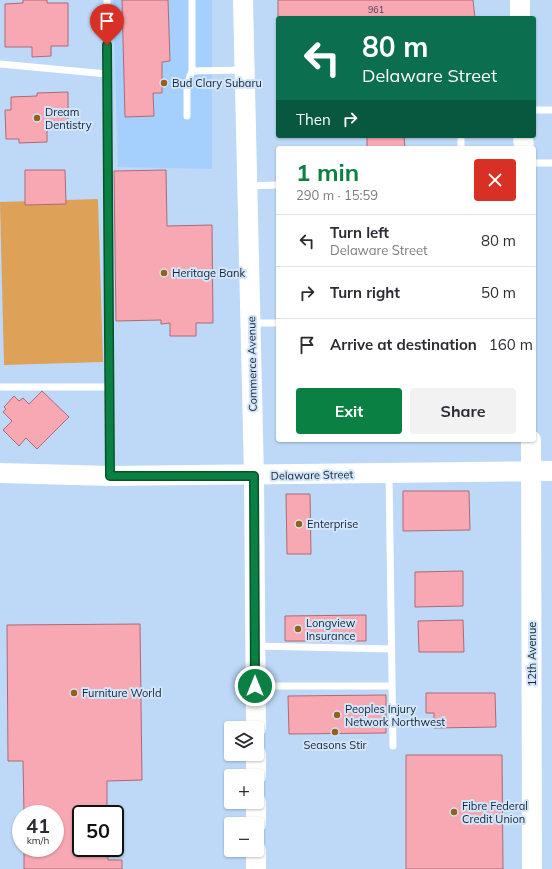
<!DOCTYPE html>
<html lang="en">
<head>
<meta charset="utf-8">
<style>
  body { margin:0; font-family:Mulish,sans-serif; background:#f2f2f3; color:#2b2b33; height:100vh; display:flex; flex-direction:column; font-size:15px; white-space:nowrap }
  * { box-sizing:border-box; margin:0 }
  p { font-size:13px; color:#7c7c81 }
  .icon { flex:none; width:22px; height:22px; fill:none; stroke:currentColor; stroke-width:2; stroke-linecap:round; stroke-linejoin:round }
  .map { position:relative; flex:1; overflow:hidden }
  .panel { position:absolute; left:276px; top:146px; width:260px; height:296px; display:flex; flex-direction:column; background:#fff; border-radius:4px; box-shadow:0 1px 3px #0004 }
  .panel>* { flex:none }
  .banner { position:absolute; left:276px; top:16px; width:260px; height:122px; border-radius:4px; box-shadow:0 1px 3px #0004; background:#0b6e4f; color:#fff; overflow:hidden }
  .fabs { position:absolute; left:224px; top:721px; display:grid; gap:8px }
  .fabs a { display:grid; place-items:center; width:40px; height:40px; border-radius:4px; background:#fff; box-shadow:0 1px 3px #0004; font-size:20px }
  .speed { position:absolute; left:12px; top:805px; display:flex; gap:8px; font-size:20px; font-weight:700; text-align:center }
  .speed>* { display:grid; place-content:center; width:52px; height:52px; border-radius:50%; background:#fff; box-shadow:0 1px 3px #0004; line-height:1 }
  .speed small { font-size:10px; font-weight:400 }
  .speed .limit { border:2px solid #111; border-radius:6px; background:#fff; color:#111 }
  .pin { position:absolute; display:grid; place-items:center; width:34px; height:34px; color:#fff; margin:-41px -17px; border-radius:50% 50% 50% 0; rotate:-45deg; box-shadow:0 0 4px #0007 }
  .pin .icon { rotate:45deg }
  .me { position:absolute; width:44px; margin:-22px; rotate:0deg; stroke-linejoin:round; filter:drop-shadow(0 0 3px #0008) }
  .turn { display:flex; align-items:center; gap:14px; height:84px; padding:0 20px; font-size:18px }
  .turn .icon { width:52px; height:52px; stroke-width:2.5 }
  .turn b { display:block; font-size:28px; line-height:34px }
  .then { display:flex; align-items:center; height:38px; padding:0 20px; background:#0003; gap:8px; font-size:15px }
  .round { display:grid; place-items:center; flex:none; width:42px; height:42px; border-radius:4px; background:#f2f2f3 }
  .summary { display:flex; align-items:center; justify-content:space-between; height:68px; padding:0 20px }
  h1 { font-size:24px; font-weight:700; line-height:30px; color:#0b8043 }
  .action { display:flex; gap:8px; margin-top:auto; padding:8px 20px }
  .action a { flex:1; height:46px; border-radius:4px; background:#0b8043; color:#fff; font-size:16px; font-weight:700; line-height:46px; text-align:center }
  .action a+a { background:#f2f2f3; color:#2b2b33 }
  ul { padding:0; list-style:none }
  li { display:flex; align-items:center; gap:12px; height:52px; padding:0 20px; border-top:1px solid #e1e1e2 }
  li div { flex:1 }
  li b { display:block; font-size:15px }
  li em { font-style:normal }
  .map>svg:first-child { display:block }
</style>
</head>
<body>
<div class="map">
<svg width="552" height="869" viewBox="0 0 552 869">
  <rect width="100%" height="100%" fill="#bdd9f7"/>
  <!-- built -->
  <path fill="#a5cffc" d="M 113,0 L 212,0 L 212,169 L 118,167 Z"/>
  <!-- green -->
  <path fill="#dda157" d="M 98,199 L 103,362 L 4,365 L 0,202 Z"/>
  <!-- building -->
  <path fill="#f8a8b2" stroke="#ad6a74" d="M 23,0 L 47,0 L 47,3 L 68,3 L 68,46 L 51,46 L 51,56 L 32,57 L 32,47 L 5,47 L 5,4 L 23,3 Z
    M 122,0 L 168,0 L 170,61 L 162,62 L 162,93 L 153,93 L 154,116 L 125,117 Z
    M 278,0 L 473,0 L 475,18 L 278,18 Z
    M 68,92 L 68,125 L 47,125 L 47,142 L 19,143 L 19,139 L 6,139 L 5,110 L 11,110 L 11,97 L 37,96 L 37,93 Z
    M 367,136 L 404,136 L 405,148 L 367,148 Z
    M 25,170 L 65,170 L 66,204 L 25,205 Z
    M 166,170 L 167,226 L 212,225 L 213,323 L 196,323 L 196,336 L 170,336 L 170,323 L 161,324 L 161,320 L 116,321 L 114,171 Z
    M 42,391 L 69,417 L 37,449 L 26,438 L 19,446 L 3,430 L 12,421 L 3,412 L 6,409 L 4,407 L 14,396 L 19,401 L 23,398 L 29,404 Z
    M 403,491 L 469,491 L 470,530 L 403,531 Z
    M 286,494 L 310,494 L 311,554 L 287,554 Z
    M 463,571 L 463,606 L 415,607 L 415,572 Z
    M 366,615 L 366,641 L 285,641 L 285,616 Z
    M 463,620 L 464,652 L 419,652 L 418,621 Z
    M 140,624 L 142,780 L 107,781 L 107,814 L 81,814 L 81,848 L 108,848 L 108,860 L 122,860 L 122,869 L 24,869 L 24,848 L 55,848 L 55,814 L 24,814 L 23,761 L 8,761 L 7,625 Z
    M 426,693 L 495,693 L 496,727 L 434,728 L 434,713 L 426,713 Z
    M 386,695 L 386,733 L 289,734 L 288,696 Z
    M 406,755 L 502,755 L 503,869 L 406,869 Z"/>
  <g fill="none" stroke-linecap="round" stroke-linejoin="round">
    <!-- lane -->
    <path stroke="#fff" stroke-width="7" d="M 107,0 L 110,474
      M 192,0 L 192,71 L 244,70
      M 0,64 L 107,74
      M 534,110 L 552,110
      M 187,116 L 187,84 L 192,71
      M 461,136 L 461,148
      M 534,163 L 552,163
      M 248,186 L 278,185
      M 251,323 L 278,323
      M 0,387 L 110,387
      M 389,474 L 393,746
      M 256,646 L 391,649
      M 258,686 L 392,686"/>
    <!-- secondary -->
    <path stroke="#fff" stroke-width="20" d="M 243,0 L 254,476 L 256,728
      M 520,0 L 520,18
      M 523,136 L 524,148
      M 531,440 L 532,869
      M 0,473 L 111,476 L 552,471
      M 256,754 L 256,776
      M 256,802 L 256,824
      M 256,850 L 256,869"/>
  </g>
  <g fill="none" stroke-linecap="round" stroke-linejoin="round">
    <defs>
      <path id="route" d="M 107,45 L 110,476 L 254,476 L 255,686"/>
    </defs>
    <!-- route casing -->
    <use href="#route" stroke="#07532c" stroke-width="10"/>
    <!-- route -->
    <use href="#route" stroke="#0b8043" stroke-width="7"/>
  </g>
  <!-- markers -->
  <g fill="#956115" stroke="#d2e5f9" stroke-width="1.5">
    <circle cx="164" cy="83" r="4"/>
    <circle cx="37" cy="118" r="4"/>
    <circle cx="164" cy="273" r="4"/>
    <circle cx="299" cy="524" r="4"/>
    <circle cx="298" cy="629" r="4"/>
    <circle cx="74" cy="693" r="4"/>
    <circle cx="337" cy="715" r="4"/>
    <circle cx="335" cy="732" r="4"/>
    <circle cx="454" cy="812" r="4"/>
  </g>
  <g text-anchor="middle" dominant-baseline="central" stroke-width="4" stroke-linejoin="round" paint-order="stroke">
    <!-- number labels -->
    <g font-size="9" fill="#4c4556">
      <text x="376" y="9">961</text>
    </g>
    <!-- poi labels -->
    <g font-size="11" fill="#122437" stroke="#d2e5f9" text-anchor="start">
      <text x="172" y="83">Bud Clary Subaru</text>
      <text x="45" y="112">Dream<tspan x="45" dy="13">Dentistry</tspan></text>
      <text x="172" y="273">Heritage Bank</text>
      <text x="307" y="524">Enterprise</text>
      <text x="306" y="623">Longview<tspan x="306" dy="13">Insurance</tspan></text>
      <text x="82" y="693">Furniture World</text>
      <text x="345" y="709">Peoples Injury<tspan x="345" dy="13">Network Northwest</tspan></text>
      <text x="335" y="745" text-anchor="middle">Seasons Stir</text>
      <text x="462" y="806">Fibre Federal<tspan x="462" dy="13">Credit Union</tspan></text>
    </g>
    <!-- street labels -->
    <g font-size="11" fill="#122437" stroke="#d2e5f9">
      <text transform="translate(252 364) rotate(-91)">Commerce Avenue</text>
      <text transform="translate(312 475) rotate(-1)">Delaware Street</text>
      <text transform="translate(532 654) rotate(-90)">12th Avenue</text>
    </g>
  </g>
</svg>
<div class="fabs">
<a><svg class="icon" aria-label="layers" viewBox="0 0 24 24"><path d="M12 4l9 5-9 5-9-5zM3 14l9 5 9-5"/></svg></a>
<a>+</a>
<a>−</a>
</div>
<div class="speed"><div>41<small>km/h</small></div><div class="limit">50</div></div>
<div class="pin" style="left:107px;top:45px;background:#d93025"><svg class="icon" aria-label="arrive" viewBox="0 0 24 24"><path d="M6 21V4h12l-3 4 3 4H6"/></svg></div>
<svg class="me" style="left:255px;top:686px" viewBox="-20 -20 40 40"><circle r="17" fill="#0b8043" stroke="#fff" stroke-width="3"/><path d="M0-11L8 9 0 5-8 9z" fill="#fff"/></svg>
<div class="banner">
<div class="turn"><svg class="icon" aria-label="left" viewBox="0 0 24 24"><path d="M17 20v-9H6M10 6l-5 5 5 5"/></svg><div><b>80 m</b>Delaware Street</div></div>
<div class="then">Then<svg class="icon" aria-label="right" viewBox="0 0 24 24"><path d="M7 20v-9h11M14 6l5 5-5 5"/></svg></div>
</div>
<section class="panel">
<div class="summary"><div><h1>1 min</h1><p>290 m · 15:59</p></div><a class="round" style="background:#d93025;color:#fff"><svg class="icon" aria-label="close" viewBox="0 0 24 24"><path d="M6 6l12 12M18 6L6 18"/></svg></a></div>
<ul>
<li><svg class="icon" aria-label="left" viewBox="0 0 24 24"><path d="M17 20v-9H6M10 6l-5 5 5 5"/></svg><div><b>Turn left</b><p>Delaware Street</p></div><em>80 m</em></li>
<li><svg class="icon" aria-label="right" viewBox="0 0 24 24"><path d="M7 20v-9h11M14 6l5 5-5 5"/></svg><div><b>Turn right</b></div><em>50 m</em></li>
<li><svg class="icon" aria-label="arrive" viewBox="0 0 24 24"><path d="M6 21V4h12l-3 4 3 4H6"/></svg><div><b>Arrive at destination</b></div><em>160 m</em></li>
</ul>
<div class="action"><a>Exit</a><a>Share</a></div>
</section>
</div>
</body>
</html>
